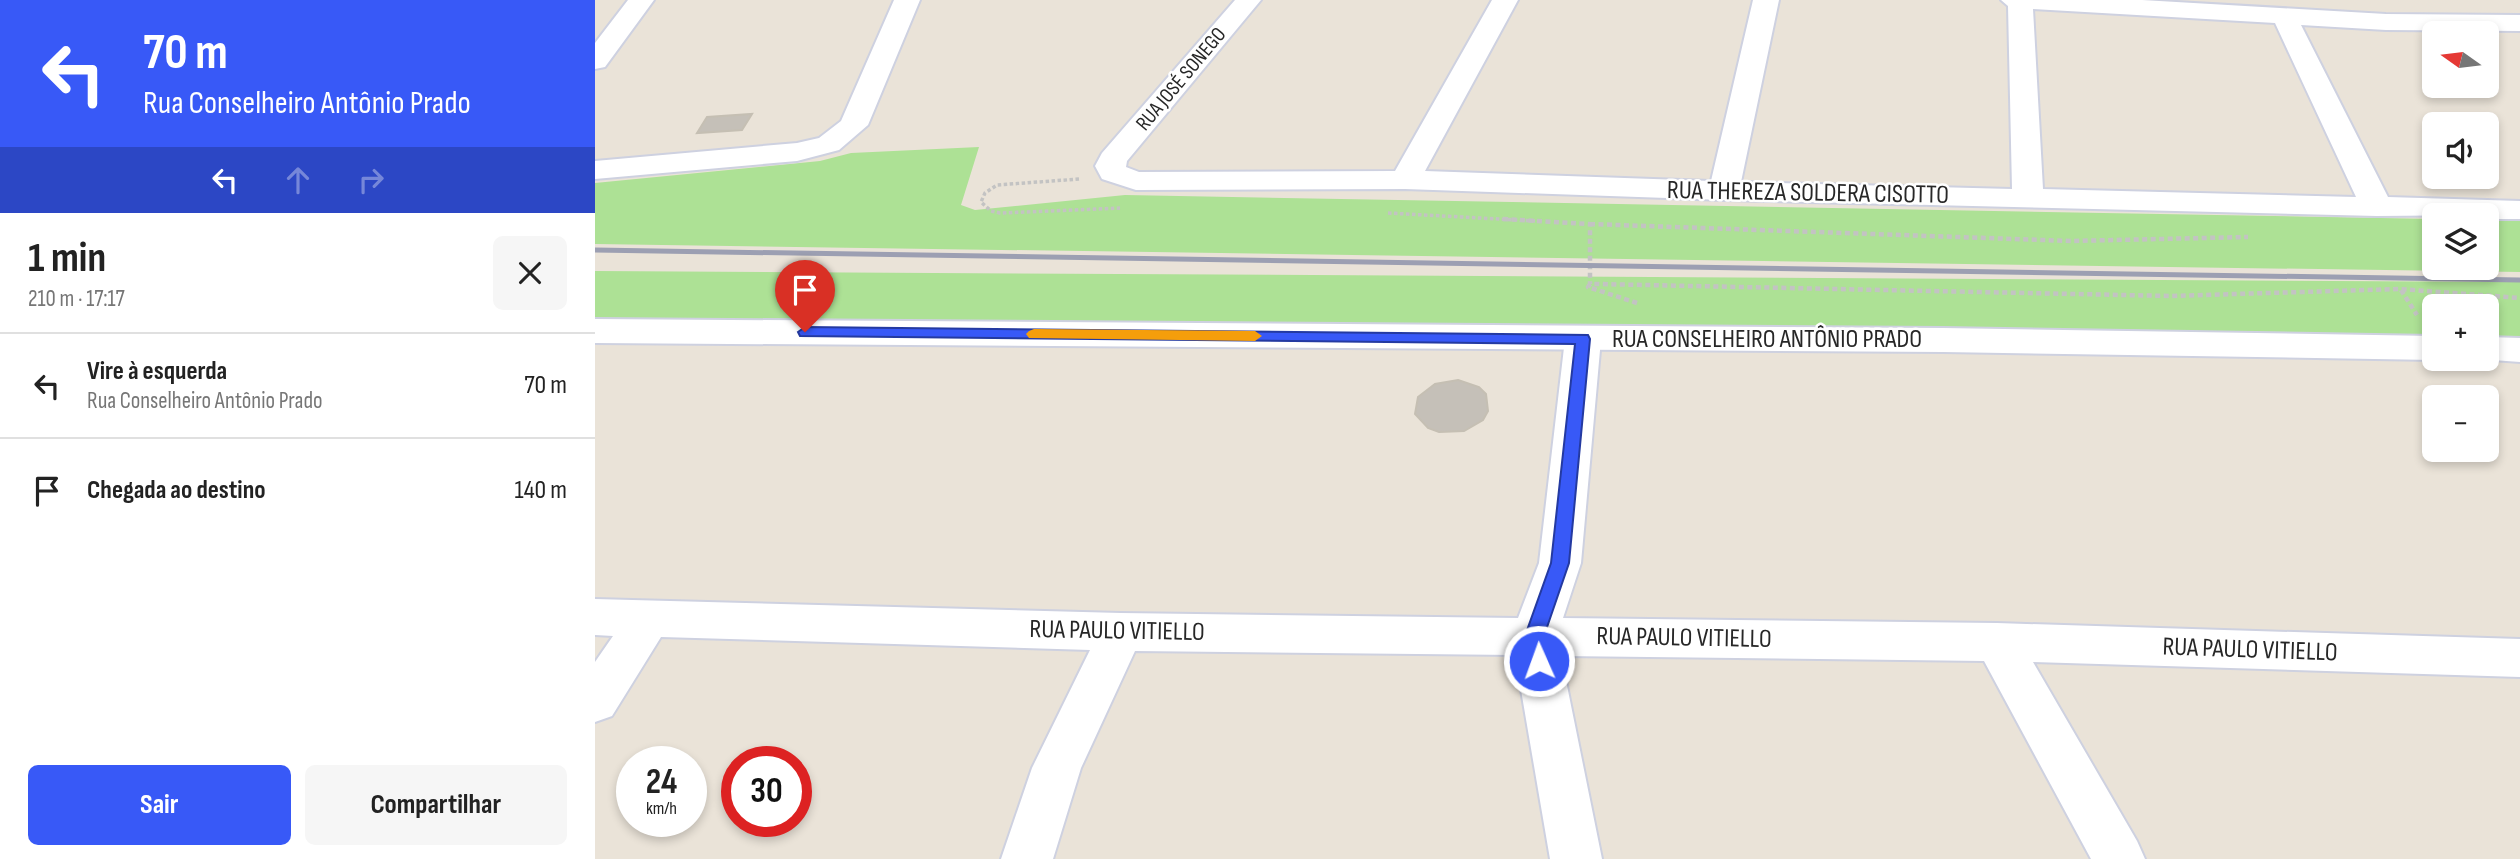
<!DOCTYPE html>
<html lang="pt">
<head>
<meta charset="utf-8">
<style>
  body { margin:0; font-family:"Sofia Sans Condensed",sans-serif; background:#f6f6f6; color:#222; height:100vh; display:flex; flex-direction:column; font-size:26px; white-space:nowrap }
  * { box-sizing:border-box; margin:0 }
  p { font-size:23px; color:#767676 }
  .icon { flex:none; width:38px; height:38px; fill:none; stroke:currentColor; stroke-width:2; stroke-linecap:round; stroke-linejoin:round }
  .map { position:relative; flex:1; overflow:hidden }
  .details { display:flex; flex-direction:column; background:#fff; width:595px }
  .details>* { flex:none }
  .hud { background:#3859f7; color:#fff; overflow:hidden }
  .needle { width:46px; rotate:284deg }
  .tools { position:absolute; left:1827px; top:21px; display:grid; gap:14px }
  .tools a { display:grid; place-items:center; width:77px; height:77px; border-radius:10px; background:#fff; box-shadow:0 4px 10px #0003; font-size:35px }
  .speed { position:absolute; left:21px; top:746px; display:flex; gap:14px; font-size:35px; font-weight:700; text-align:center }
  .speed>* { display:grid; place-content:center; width:91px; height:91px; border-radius:50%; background:#fff; box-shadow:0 4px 10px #0003; line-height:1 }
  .speed small { font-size:18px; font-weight:400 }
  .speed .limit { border:10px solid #d22; background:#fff; color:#111 }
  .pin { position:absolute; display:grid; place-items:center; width:60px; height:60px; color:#fff; margin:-72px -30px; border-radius:50% 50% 50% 0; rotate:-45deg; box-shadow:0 0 7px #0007 }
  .pin .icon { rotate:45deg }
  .me { position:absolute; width:77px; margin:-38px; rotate:358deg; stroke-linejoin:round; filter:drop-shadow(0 0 5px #0008) }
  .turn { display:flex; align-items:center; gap:24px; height:147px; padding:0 28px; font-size:32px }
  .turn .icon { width:91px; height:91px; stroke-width:2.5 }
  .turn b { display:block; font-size:49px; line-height:60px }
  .lanes { display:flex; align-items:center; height:66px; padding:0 28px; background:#0003; justify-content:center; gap:35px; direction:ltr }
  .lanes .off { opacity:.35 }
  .round { display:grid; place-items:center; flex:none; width:74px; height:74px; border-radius:10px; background:#f6f6f6 }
  .headline { display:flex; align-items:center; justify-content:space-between; height:119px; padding:0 28px }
  h1 { font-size:42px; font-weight:700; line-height:52px }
  .primary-button { display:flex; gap:14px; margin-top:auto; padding:14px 28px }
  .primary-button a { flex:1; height:80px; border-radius:10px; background:#3859f7; color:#fff; font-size:28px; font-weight:700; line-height:80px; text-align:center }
  .primary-button a+a { background:#f6f6f6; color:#222 }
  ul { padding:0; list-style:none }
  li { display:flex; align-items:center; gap:21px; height:105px; padding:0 28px; border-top:2px solid #e0e0e0 }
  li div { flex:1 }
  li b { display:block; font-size:26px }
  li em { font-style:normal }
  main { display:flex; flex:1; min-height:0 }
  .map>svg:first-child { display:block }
</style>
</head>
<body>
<main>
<section class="details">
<div class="hud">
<div class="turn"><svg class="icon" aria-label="left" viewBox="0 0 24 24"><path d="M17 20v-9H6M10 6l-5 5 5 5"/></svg><div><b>70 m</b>Rua Conselheiro Antônio Prado</div></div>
<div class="lanes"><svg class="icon" aria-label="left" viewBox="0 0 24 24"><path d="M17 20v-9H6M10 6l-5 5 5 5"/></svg><svg class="icon off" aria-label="ahead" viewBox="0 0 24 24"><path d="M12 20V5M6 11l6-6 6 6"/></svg><svg class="icon off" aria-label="right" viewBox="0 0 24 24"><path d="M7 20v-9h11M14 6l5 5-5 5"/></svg></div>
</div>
<div class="headline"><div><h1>1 min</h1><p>210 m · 17:17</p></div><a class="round"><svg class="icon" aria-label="close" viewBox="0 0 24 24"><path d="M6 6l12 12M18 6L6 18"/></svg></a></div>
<ul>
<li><svg class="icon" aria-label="left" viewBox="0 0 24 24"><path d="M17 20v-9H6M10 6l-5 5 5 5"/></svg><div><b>Vire à esquerda</b><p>Rua Conselheiro Antônio Prado</p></div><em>70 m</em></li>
<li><svg class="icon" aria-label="arrive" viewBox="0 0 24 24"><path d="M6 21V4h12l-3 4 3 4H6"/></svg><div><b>Chegada ao destino</b></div><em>140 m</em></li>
</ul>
<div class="primary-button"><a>Sair</a><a>Compartilhar</a></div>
</section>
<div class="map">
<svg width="1925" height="859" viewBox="0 0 1925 859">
  <rect width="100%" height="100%" fill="#eae3d8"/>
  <!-- green -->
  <path fill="#ade195" d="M 384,147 L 366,205 L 380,210 L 530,195 L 1839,219 L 1839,268 L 1892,268 L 1892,220 L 1925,221 L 1925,272 L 0,244 L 0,183 L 225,161 L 256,153 Z
    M 0,271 L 1925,282 L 1925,343 L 1892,342 L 1892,306 L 1839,306 L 1839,341 L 1340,332 L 0,320 Z"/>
  <!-- building -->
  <path fill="#c5c0b8" stroke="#c5bfb3" stroke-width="2" d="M 157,114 L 147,130 L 102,133 L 112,117 Z
    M 863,380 L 884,387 L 891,394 L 893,411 L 888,420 L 869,431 L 844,432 L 833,428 L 820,414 L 823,397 L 840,384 Z"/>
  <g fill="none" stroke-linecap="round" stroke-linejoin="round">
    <defs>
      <path id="street" d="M 33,0 L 59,0 L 10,67 L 0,69 L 0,43 Z
        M 299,0 L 325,0 L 273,125 L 244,150 L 202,161 L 0,179 L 0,161 L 202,143 L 224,138 L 246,121 Z
        M 640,0 L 666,0 L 532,161 L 531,167 L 544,172 L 800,171 L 897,0 L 923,0 L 830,171 L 1116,181 L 1158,0 L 1184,0 L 1146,182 L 1417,189 L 1413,6 L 1406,0 L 1547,0 L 1791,14 L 1925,15 L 1925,31 L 1791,30 L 1706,25 L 1793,197 L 1925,201 L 1925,219 L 1892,219 L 1892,215 L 1782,216 L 1129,200 L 810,189 L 541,190 L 507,179 L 500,166 L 507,153 ZM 1438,9 L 1680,23 L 1761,197 L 1448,189 Z
        M 988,327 L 1001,331 L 1006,339 L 986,563 L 968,618 L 1402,623 L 1925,639 L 1925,677 L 1438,662 L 1542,841 L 1550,859 L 1496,859 L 1389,661 L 966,656 L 1007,859 L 955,859 L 920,655 L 540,651 L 486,768 L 458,859 L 406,859 L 437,768 L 495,650 L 66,637 L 17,716 L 0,722 L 0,662 L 18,636 L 0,635 L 0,599 L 526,613 L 923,618 L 944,563 L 970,339 L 975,331 Z"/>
      <path id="secondary" d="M 0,319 L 1348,328 L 1839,336 L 1839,359 L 1844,359 L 1839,360 L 1348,352 L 0,343 Z
        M 1892,337 L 1925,338 L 1925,362 L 1884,359 L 1892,359 Z"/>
    </defs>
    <!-- street casing -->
    <use href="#street" stroke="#ced1e0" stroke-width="4"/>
    <!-- secondary casing -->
    <use href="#secondary" stroke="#ced1e0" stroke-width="4"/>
    <!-- path-far1 -->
    <path stroke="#c3c3c3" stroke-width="3.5" stroke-dasharray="3.5 2.5" stroke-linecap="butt" d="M 484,179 L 402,185 L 390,193 L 386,202 L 396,211 L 405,213 L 525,208
      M 793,213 L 940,221"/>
    <!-- path -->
    <path stroke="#c3c3c3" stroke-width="4.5" stroke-dasharray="5 3.5" stroke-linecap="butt" d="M 908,219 L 995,224 L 995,284
      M 995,224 L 1476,241 L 1653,237
      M 1806,290 L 1822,315
      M 1042,303 L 993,287 L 995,284 L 1002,284 L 1575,296 L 1805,289 L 1925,298"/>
    <!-- street -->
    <use href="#street" fill="#fff" fill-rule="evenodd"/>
    <!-- secondary -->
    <use href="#secondary" fill="#fff" fill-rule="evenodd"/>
    <!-- rail -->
    <path stroke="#9c9fb2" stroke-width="5" d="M 0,250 L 1925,280"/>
  </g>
  <!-- route -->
  <path fill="#3859f7" stroke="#243aa1" stroke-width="2" d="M 210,327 L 993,335 L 995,339 L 974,563 L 949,636 L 953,661 L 950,667 L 944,669 L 937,667 L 930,636 L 956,563 L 980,344 L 205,336 L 203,332 Z"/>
  <!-- slow -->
  <path fill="#f59e0b" d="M 439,329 L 660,331 L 667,336 L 660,341 L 434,338 L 431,334 L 434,331 Z"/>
  <g text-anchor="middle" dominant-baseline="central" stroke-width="5" stroke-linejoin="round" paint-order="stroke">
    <!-- far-street labels -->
    <g font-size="21" fill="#272727" stroke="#fff">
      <text transform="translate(586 79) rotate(-50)">RUA JOSÉ SONEGO</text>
    </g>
    <!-- street labels -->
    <g font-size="26" fill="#272727" stroke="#fff">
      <text transform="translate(1213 193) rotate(1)">RUA THEREZA SOLDERA CISOTTO</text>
      <text x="1172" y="339">RUA CONSELHEIRO ANTÔNIO PRADO</text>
      <text transform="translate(522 631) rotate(1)">RUA PAULO VITIELLO</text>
      <text transform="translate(1089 638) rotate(1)">RUA PAULO VITIELLO</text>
      <text transform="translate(1655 650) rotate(2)">RUA PAULO VITIELLO</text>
    </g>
  </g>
</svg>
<div class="tools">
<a><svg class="needle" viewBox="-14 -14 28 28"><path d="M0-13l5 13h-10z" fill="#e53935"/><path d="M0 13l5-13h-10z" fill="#767676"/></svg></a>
<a><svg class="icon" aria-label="sound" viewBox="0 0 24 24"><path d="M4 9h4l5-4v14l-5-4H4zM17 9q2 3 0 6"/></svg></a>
<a><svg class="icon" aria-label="layers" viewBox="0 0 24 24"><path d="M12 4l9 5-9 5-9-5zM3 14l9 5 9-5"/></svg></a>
<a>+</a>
<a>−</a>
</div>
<div class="speed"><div>24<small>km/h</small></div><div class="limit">30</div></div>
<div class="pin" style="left:210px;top:332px;background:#d93025"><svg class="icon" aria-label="arrive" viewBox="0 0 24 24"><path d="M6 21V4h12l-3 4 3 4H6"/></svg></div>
<svg class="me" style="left:944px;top:661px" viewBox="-20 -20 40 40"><circle r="17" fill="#3859f7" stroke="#fff" stroke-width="3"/><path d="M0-11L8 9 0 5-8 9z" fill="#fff"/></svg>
</div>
</main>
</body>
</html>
